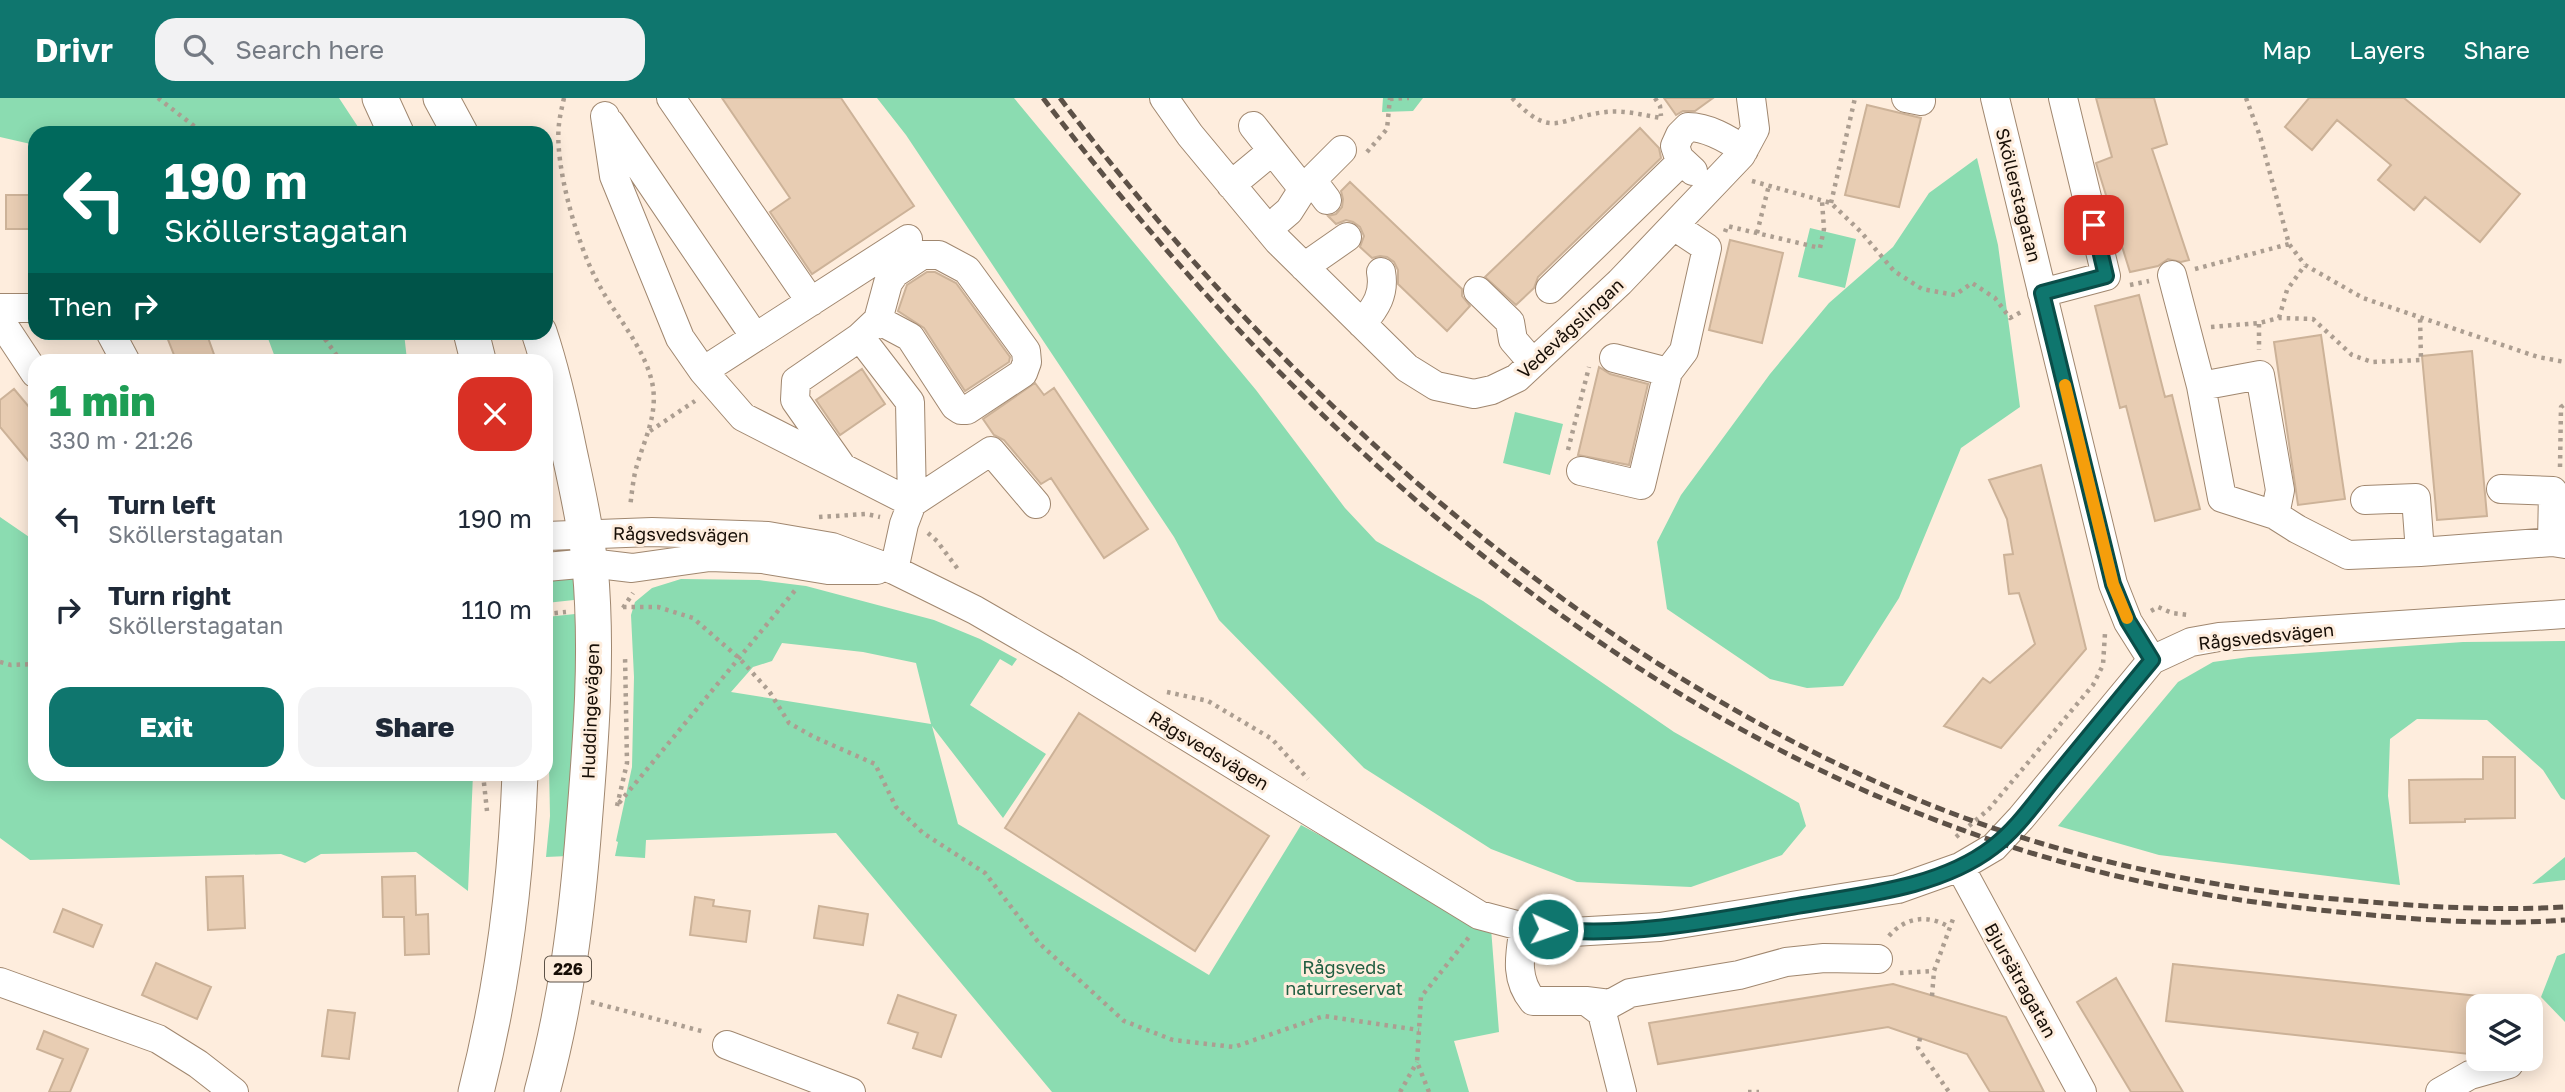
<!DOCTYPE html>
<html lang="en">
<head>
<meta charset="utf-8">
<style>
  body { margin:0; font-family:"Golos Text",sans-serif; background:#f2f2f3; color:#1f2937; height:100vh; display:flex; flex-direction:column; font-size:26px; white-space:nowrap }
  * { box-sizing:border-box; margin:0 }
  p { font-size:23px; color:#747a83 }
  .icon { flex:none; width:38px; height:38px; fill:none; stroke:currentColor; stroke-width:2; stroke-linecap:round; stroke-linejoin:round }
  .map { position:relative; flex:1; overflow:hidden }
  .details { position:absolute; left:28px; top:256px; width:525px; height:427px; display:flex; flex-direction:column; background:#fff; border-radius:21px; box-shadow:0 4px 18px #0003 }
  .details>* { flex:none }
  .guide { position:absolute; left:28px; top:28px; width:525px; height:214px; border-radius:21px; box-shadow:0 4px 18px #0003; background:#00695c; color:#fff; overflow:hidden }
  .buttons { position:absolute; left:2466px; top:896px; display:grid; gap:14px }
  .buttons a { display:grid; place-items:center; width:77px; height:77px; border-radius:14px; background:#fff; box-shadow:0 4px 18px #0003; font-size:35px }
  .pin { position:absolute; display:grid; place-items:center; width:60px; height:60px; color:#fff; margin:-30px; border-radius:14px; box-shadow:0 4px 10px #0006 }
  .me { position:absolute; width:77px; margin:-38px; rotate:93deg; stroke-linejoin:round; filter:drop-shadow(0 0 5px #0008) }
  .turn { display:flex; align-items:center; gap:24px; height:147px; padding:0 21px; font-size:32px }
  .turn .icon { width:91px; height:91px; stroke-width:2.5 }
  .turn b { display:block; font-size:49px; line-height:60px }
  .then { display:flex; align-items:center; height:66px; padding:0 21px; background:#0003; gap:14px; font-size:26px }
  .round { display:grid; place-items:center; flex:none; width:74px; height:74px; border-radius:21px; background:#f2f2f3 }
  .head { display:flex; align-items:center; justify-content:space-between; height:119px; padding:0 21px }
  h1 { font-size:42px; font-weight:800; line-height:52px; color:#1e9e55 }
  .primary-button { display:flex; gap:14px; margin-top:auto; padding:14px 21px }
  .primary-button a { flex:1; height:80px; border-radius:21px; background:#0f766e; color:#fff; font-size:28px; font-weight:800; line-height:80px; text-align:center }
  .primary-button a+a { background:#f2f2f3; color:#1f2937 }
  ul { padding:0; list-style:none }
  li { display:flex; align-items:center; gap:21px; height:91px; padding:0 21px }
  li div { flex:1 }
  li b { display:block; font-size:26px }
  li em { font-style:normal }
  header { display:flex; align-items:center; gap:42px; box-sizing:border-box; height:98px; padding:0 35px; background:#0f766e; color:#fff }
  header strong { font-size:33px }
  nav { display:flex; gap:38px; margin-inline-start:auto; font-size:24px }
  .search { width:490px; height:63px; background:#f2f2f3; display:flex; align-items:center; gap:18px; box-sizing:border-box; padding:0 24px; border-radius:21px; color:#747a83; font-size:26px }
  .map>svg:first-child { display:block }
</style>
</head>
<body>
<header>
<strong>Drivr</strong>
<div class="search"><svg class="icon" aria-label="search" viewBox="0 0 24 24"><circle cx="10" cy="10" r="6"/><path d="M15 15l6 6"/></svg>Search here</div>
<nav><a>Map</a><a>Layers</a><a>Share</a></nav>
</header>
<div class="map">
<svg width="2565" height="994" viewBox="0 0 2565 994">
  <rect width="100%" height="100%" fill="#feeddd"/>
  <!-- green -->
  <path fill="#8bdcb1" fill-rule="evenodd" d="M 0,0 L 339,0 L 362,35 L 35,35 L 35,47 L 0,39 Z
    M 877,0 L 1014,0 L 1256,292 L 1345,410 L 1376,443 L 1483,503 L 1674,634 L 1799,705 L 1806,728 L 1782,757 L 1691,789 L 1577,784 L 1491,751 L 1364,670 L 1219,522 L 1174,439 L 906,37 Z
    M 1383,0 L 1423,0 L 1413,13 L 1382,14 Z
    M 1977,60 L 1998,147 L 2020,309 L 1961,350 L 1899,500 L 1843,588 L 1807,590 L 1770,581 L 1667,511 L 1657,444 L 1681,397 L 1770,276 L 1829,205 L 1893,149 L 1929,95 Z
    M 1810,130 L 1856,141 L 1845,190 L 1798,179 Z
    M 266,235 L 404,235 L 407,262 L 276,262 Z
    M 1515,314 L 1563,326 L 1550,377 L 1503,365 Z
    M 0,419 L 35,443 L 35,676 L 473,676 L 468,793 L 416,754 L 321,756 L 305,765 L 281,756 L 30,762 L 0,740 Z
    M 546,474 L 575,474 L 574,502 L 546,505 Z
    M 681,481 L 759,482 L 806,488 L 934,522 L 980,541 L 1017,561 L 1012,568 L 1000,561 L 970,607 L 1046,656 L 1003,720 L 932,628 L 958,726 L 1209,877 L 1301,727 L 1491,830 L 1499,934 L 1454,943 L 1469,994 L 1052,994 L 836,735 L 646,742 L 645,760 L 615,758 L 618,744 L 616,743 L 632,669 L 634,579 L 631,517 L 635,504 L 652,490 ZM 782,545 L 863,554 L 916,565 L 931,626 L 731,594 L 753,569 L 772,563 Z
    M 575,516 L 576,634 L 568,758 L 546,759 L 550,718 L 546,519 Z
    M 2565,543 L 2565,702 L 2561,700 L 2543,672 L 2487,622 L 2417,621 L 2390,641 L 2388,698 L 2400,787 L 2159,757 L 2058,728 L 2178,584 L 2213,564 L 2249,559 L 2463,544 Z
    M 2565,759 L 2565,782 L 2532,786 Z
    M 2565,855 L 2565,924 L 2541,899 L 2557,858 Z"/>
  <!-- building -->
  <path fill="#e8cdb3" stroke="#ccb298" stroke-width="2" d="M 722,0 L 841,0 L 914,108 L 812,176 L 770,114 L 790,100 Z
    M 1664,0 L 1713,0 L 1695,13 L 1683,13 L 1676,17 Z
    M 2096,0 L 2154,0 L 2167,46 L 2152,51 L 2189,162 L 2181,164 L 2168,161 L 2158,168 L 2130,174 L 2096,65 L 2112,59 Z
    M 2309,0 L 2404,0 L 2520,96 L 2480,144 L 2425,99 L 2414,112 L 2378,82 L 2391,67 L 2337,22 L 2312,52 L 2285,29 Z
    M 1867,7 L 1921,20 L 1899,109 L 1845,97 Z
    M 1640,30 L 1659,50 L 1661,60 L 1538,179 L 1534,190 L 1516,207 L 1485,179 Z
    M 1350,84 L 1462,191 L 1462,198 L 1470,208 L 1447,233 L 1398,186 L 1398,172 L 1394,164 L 1387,159 L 1380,158 L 1372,160 L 1360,149 L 1364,138 L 1360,129 L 1353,124 L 1346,122 L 1336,126 L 1328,118 L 1336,116 L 1342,109 L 1343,101 L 1341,93 Z
    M 6,97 L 35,97 L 35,131 L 6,131 Z
    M 1730,142 L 1783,155 L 1762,245 L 1709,232 Z
    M 927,174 L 935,174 L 956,185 L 1010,259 L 1009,264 L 965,293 L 924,230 L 898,213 L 907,187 Z
    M 2139,197 L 2165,299 L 2172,297 L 2200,411 L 2155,423 L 2126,308 L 2120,310 L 2095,208 Z
    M 165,234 L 206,234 L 216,262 L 176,262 Z
    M 2321,237 L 2345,401 L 2298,407 L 2274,244 Z
    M 2472,253 L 2487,418 L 2437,422 L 2422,258 Z
    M 1599,269 L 1610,276 L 1648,286 L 1629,367 L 1578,357 Z
    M 862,271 L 885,306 L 840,337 L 816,302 Z
    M 1035,285 L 1044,297 L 1054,290 L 1148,431 L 1104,460 L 1051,380 L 1041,386 L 1004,342 L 994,337 L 983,321 Z
    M 14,291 L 35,316 L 35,371 L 0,329 L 0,302 Z
    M 2041,367 L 2086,551 L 2001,650 L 1944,628 L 1983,580 L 1990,585 L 2035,546 L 2019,495 L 2009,496 L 2004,457 L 2013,456 L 2007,421 L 1989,382 Z
    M 1079,615 L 1269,738 L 1195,853 L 1005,730 Z
    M 2483,659 L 2515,659 L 2515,720 L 2465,721 L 2465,724 L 2410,725 L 2409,682 L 2483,681 Z
    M 243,778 L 245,830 L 208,832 L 206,779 Z
    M 415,778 L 416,817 L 428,816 L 429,856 L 405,857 L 404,819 L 383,819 L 382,779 Z
    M 695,799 L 714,802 L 713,808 L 750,813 L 746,844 L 690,837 Z
    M 819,808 L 868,816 L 863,847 L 814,840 Z
    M 63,811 L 102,827 L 93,849 L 54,834 Z
    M 156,865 L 211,889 L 197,921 L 142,897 Z
    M 2173,866 L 2478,898 L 2478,957 L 2166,923 Z
    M 2116,880 L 2165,964 L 2183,994 L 2131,994 L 2077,904 Z
    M 1893,886 L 2006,919 L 2044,994 L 1990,994 L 1967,956 L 1888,929 L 1658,966 L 1649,925 Z
    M 898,897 L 956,917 L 941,959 L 913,950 L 918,935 L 888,925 Z
    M 328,912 L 355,915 L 349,961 L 322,958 Z
    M 44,933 L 88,951 L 70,994 L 49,994 L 63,961 L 37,951 Z"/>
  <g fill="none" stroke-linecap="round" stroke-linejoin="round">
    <defs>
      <path id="minor" d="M 671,0 L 811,204
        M 1164,0 L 1190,37 L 1278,143 L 1407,270 L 1436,288 L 1474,296 L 1492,292 L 1517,280 L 1620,184 L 1741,57 L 1755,31 L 1751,0
        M 1906,0 L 1921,3
        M 1995,0 L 2113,486 L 2128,524 L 2152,562
        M 605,18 L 614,78 L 680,240 L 703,273 L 743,319 L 912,405
        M 610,25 L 755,239
        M 1253,28 L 1303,91
        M 1693,73 L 1679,60 L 1675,48 L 1680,37 L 1688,29 C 1708,29 1728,41 1744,52
        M 1312,82 L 1327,102
        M 1231,87 L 1272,53
        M 1268,131 L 1289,113 L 1303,91 L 1342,52
        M 1304,169 L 1347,139
        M 2172,177 L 2201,288
        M 1550,191 L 1682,63
        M 1478,193 L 1510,224 L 1513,242 L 1533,265
        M 2042,195 L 2106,178 L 2063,0
        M 0,210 L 35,210
        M 0,222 L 35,275
        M 1362,226 C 1376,209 1385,196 1381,174
        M 110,234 L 125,262
        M 860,239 L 878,222 L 910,239 L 955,308 L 961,312 L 967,312 L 1023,275 L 1027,264 L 1026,253 L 967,172 L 939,157 L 922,157 L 895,175 L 888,185 L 878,222
        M 1614,260 L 1668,274
        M 703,273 L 908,141
        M 840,366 L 795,302 L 796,283 L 860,239 L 910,304 L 912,405 L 904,426 L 894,472
        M 1581,373 L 1641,387 L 1668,274 L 1684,253 L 1707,150 L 1674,128
        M 2501,391 L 2553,393 L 2552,444
        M 2365,402 L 2416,400 L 2420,454
        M 912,405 L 991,353 L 1036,406
        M 2275,417 L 2222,400 L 2201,288 L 2260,277 L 2280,392 L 2275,417 L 2297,431 L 2348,457 L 2420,454 L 2552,444 L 2565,446
        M 546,438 L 652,434 L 768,438 L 832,449 L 894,472 L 975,512 L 1070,567 L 1479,817 L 1524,829 L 1572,834 L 1660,829 L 1898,791 L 1960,769 L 1994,749 L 2021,720 L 2152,562 L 2191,544 L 2219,539 L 2565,516
        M 546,469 L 590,465 L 632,470 L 710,459 L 762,461 L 828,472 L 877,472
        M 1960,769 L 2082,994
        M 1524,829 C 1520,856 1514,880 1533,903 L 1586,903 L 1602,915 L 1622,994
        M 0,884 L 158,941 L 198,966 L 234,994
        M 1586,903 L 1610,906 L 1630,895 L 1739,877 L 1786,864 L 1824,860 L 1878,861
        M 727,947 L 851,994
        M 2440,994 L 2470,977 L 2509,966"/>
      <path id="major" d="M 380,0 L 396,35
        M 441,0 L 460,35
        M 471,234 L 478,262
        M 539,234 C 552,273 561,313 569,353 C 577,390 586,429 590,468 C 598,554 591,641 584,727 C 577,818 566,906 542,994
        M 476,994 C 503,889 516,784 520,676"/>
    </defs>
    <!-- minor casing -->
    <use href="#minor" stroke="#a0876f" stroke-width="30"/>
    <!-- major casing -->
    <use href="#major" stroke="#a0876f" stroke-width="37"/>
    <!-- path -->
    <path stroke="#ac9e91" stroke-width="4.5" stroke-dasharray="3.5 5" stroke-linecap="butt" d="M 158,0 L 203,35
      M 564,0 C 562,9 560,17 559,26 C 554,66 577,145 596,181 C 613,216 646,249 653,289 C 657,318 645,340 637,367 C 633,380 632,395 630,409
      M 1512,0 C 1553,43 1558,19 1606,14 C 1624,12 1643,17 1661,20
      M 1655,0 L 1660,8 L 1661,18
      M 2246,0 L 2260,38 L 2289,146 L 2305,167 L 2363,200 L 2538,259 L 2565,264
      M 1390,1 L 1409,0
      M 1367,54 L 1387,31 L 1390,0
      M 1752,83 L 1831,105 L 1861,134 L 1894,173 L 1922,191 L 1955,197 L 1972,185 L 1995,200 L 2010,220 L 2021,214
      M 1831,105 L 1855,0
      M 1725,134 L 1727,128 L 1820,150 L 1824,131 L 1822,103
      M 1757,135 L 1769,87
      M 2195,171 L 2289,146
      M 2130,187 L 2149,183
      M 2279,220 L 2287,192 L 2305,167
      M 2259,226 L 2259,252
      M 2211,229 L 2259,225 L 2279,220 L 2313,221 L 2352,257 L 2372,264 L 2421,262 L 2420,219
      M 320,234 L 340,262
      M 650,333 L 695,303
      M 1568,352 L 1589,269
      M 2560,369 L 2561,309 L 2565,306
      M 819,419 L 866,416 L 880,419
      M 928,435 L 937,443 L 960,474
      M 623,509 L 658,509 L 693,520 L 739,560 L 769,593 L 789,625 L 814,639 L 875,666 L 896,709 L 923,735 L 985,775 L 1039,845 L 1124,923 L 1173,942 L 1234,949 L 1324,918 L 1419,932
      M 623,510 L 633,495
      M 2151,513 L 2158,509 L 2172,515 L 2189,517
      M 546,516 L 566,514
      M 0,564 L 11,567 L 35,566
      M 1167,594 L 1208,603 L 1272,641 L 1308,681
      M 483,676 L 487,713
      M 619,705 L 797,490
      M 617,708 L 627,665 L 625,557
      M 1956,739 L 1989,711 L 2093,587 L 2103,567 L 2105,535
      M 1889,838 C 1905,819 1928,816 1949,829
      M 1900,875 L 1934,873
      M 1932,898 L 1934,873 L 1953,821
      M 591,904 L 705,934
      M 1920,940 L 1918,950 L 1949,994
      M 1400,994 L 1417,964
      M 1429,994 L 1417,964 L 1421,899 L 1469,839
      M 1748,994 L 1759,994"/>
    <!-- minor -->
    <use href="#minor" stroke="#fff" stroke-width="28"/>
    <!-- major -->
    <use href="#major" stroke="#fff" stroke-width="35"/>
    <!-- rail -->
    <path stroke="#5d5147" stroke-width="5" stroke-dasharray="10 5" stroke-linecap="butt" d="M 1043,0 C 1281,313 1592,600 1968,734 C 2085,776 2206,801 2330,813 C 2408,821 2487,828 2565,822
      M 1060,0 C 1280,292 1576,560 1916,701 C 2056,759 2209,792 2359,803 C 2428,809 2497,813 2565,809"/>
  </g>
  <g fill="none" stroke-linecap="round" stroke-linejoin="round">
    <defs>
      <path id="route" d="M 1548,831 C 1628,840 1717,822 1797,808 C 1861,797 1940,790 1993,749 C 2017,731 2035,704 2054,681 C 2086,642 2119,602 2152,562 L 2128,523 L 2113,486 L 2042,195 L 2106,178 L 2094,127"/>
    </defs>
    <!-- route casing -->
    <use href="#route" stroke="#0a4d48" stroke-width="18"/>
    <!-- route -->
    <use href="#route" stroke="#0f766e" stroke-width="12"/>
    <!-- slow -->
    <path stroke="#f59e0b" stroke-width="12" d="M 2065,287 L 2113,486 L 2127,520"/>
  </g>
  <g text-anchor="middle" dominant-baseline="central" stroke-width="6" stroke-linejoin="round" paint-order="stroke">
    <!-- shield labels -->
    <rect fill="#feeddd" stroke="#5c5146" stroke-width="2" x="545" y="858.5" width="46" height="25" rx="5"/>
    <g font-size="16" font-weight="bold" fill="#170e06">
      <text x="568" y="871">226</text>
    </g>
    <!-- street labels -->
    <g font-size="18" fill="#170e06" stroke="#feeddd">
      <text transform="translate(2019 97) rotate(76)">Sköllerstagatan</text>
      <text transform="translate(1570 230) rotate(-43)">Vedevågslingan</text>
      <text transform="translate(681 436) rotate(1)">Rågsvedsvägen</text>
      <text transform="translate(2266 538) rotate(-6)">Rågsvedsvägen</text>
      <text transform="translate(590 613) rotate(-88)">Huddingevägen</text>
      <text transform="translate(1209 652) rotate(31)">Rågsvedsvägen</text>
      <text transform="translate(2021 882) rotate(61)">Bjursätragatan</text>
    </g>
    <!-- park labels -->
    <g font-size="18" fill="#205e41" stroke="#feeddd">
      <text x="1344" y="869">Rågsveds<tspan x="1344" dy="21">naturreservat</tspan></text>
    </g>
  </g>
</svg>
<div class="buttons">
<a><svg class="icon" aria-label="layers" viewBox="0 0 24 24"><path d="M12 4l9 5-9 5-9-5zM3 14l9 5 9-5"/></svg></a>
</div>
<div class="pin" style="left:2094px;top:127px;background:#d93025"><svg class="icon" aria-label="arrive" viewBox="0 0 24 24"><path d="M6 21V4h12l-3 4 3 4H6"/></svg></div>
<svg class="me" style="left:1548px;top:831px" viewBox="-20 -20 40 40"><circle r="17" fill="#0f766e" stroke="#fff" stroke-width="3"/><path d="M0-11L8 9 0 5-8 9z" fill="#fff"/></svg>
<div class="guide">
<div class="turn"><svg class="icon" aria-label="left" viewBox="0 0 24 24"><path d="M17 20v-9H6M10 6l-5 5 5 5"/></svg><div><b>190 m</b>Sköllerstagatan</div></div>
<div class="then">Then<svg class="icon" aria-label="right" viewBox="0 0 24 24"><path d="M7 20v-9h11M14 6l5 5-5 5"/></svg></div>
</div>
<section class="details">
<div class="head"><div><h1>1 min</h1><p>330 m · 21:26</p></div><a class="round" style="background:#d93025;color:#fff"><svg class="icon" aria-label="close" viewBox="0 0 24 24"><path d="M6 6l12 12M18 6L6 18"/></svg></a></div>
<ul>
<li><svg class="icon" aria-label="left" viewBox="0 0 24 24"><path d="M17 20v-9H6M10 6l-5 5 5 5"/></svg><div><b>Turn left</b><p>Sköllerstagatan</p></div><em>190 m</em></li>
<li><svg class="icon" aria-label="right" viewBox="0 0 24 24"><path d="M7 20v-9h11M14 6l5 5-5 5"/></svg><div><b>Turn right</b><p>Sköllerstagatan</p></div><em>110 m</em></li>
</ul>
<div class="primary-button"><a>Exit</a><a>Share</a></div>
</section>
</div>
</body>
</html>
